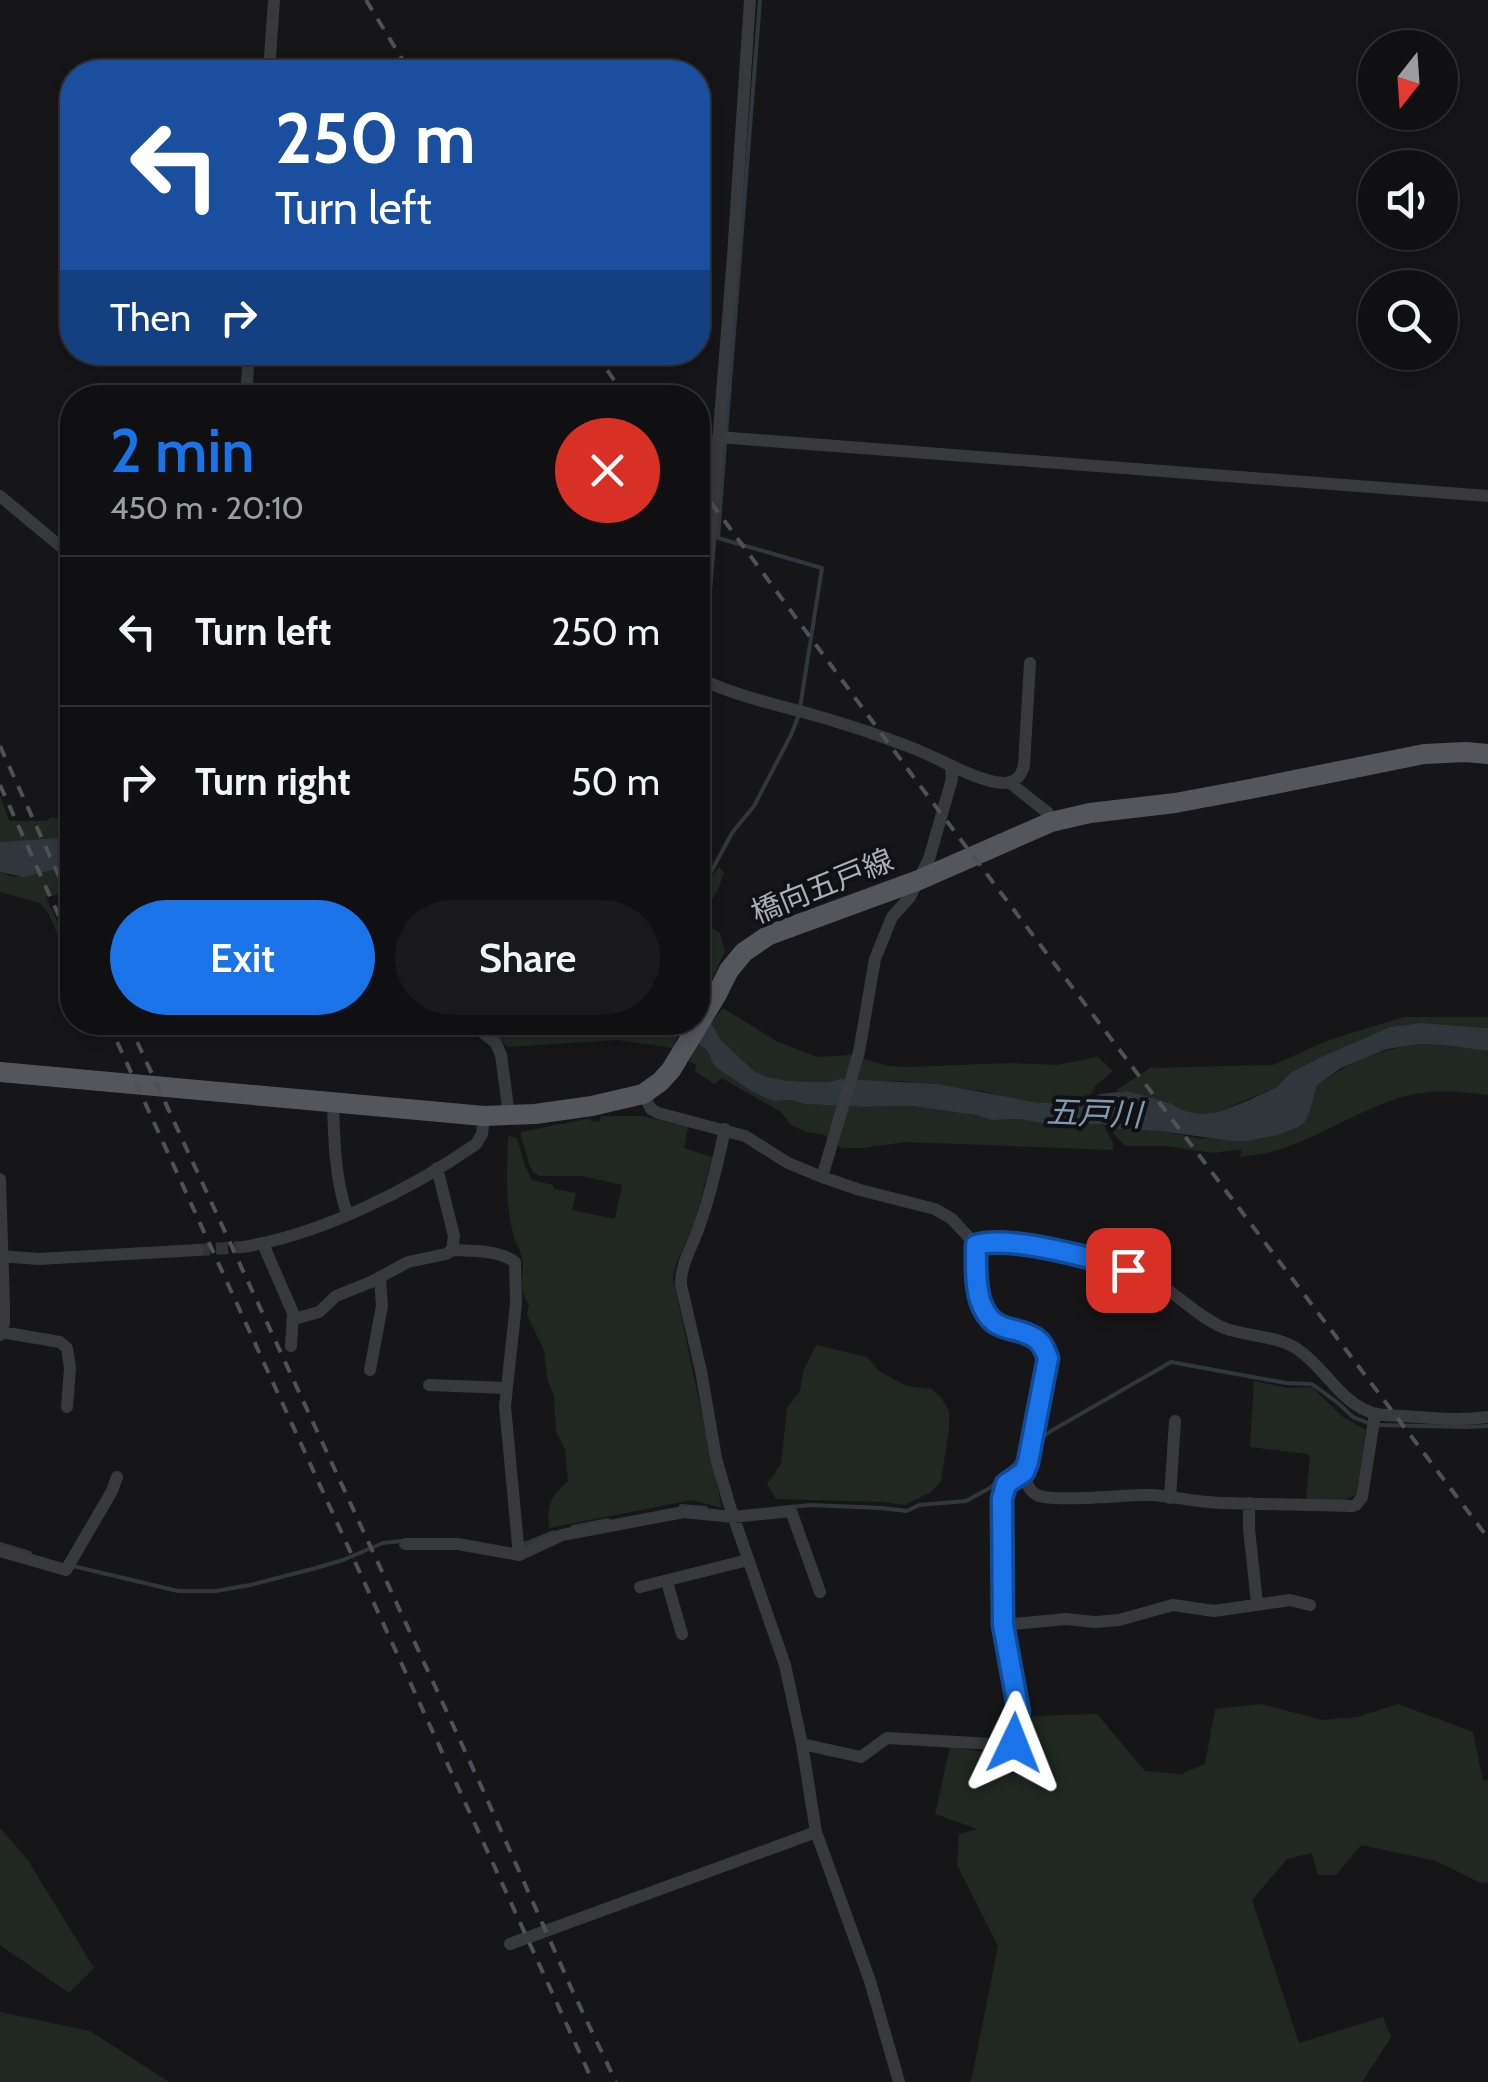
<!DOCTYPE html>
<html lang="en">
<head>
<meta charset="utf-8">
<style>
  body { margin:0; font-family:Cabin,"Noto Sans JP",sans-serif; background:#19191b; color:#f1f3f6; height:100vh; display:flex; flex-direction:column; font-size:38px; white-space:nowrap }
  * { box-sizing:border-box; margin:0 }
  p { font-size:32px; color:#9c9d9f }
  .icon { flex:none; width:55px; height:55px; fill:none; stroke:currentColor; stroke-width:2; stroke-linecap:round; stroke-linejoin:round }
  .map { position:relative; flex:1; overflow:hidden }
  .side { position:absolute; left:60px; top:385px; width:650px; height:650px; display:flex; flex-direction:column; background:#101012; border-radius:40px; box-shadow:0 5px 15px #0003,0 0 0 2px #303032 }
  .side>* { flex:none }
  .top-card { position:absolute; left:60px; top:60px; width:650px; height:305px; border-radius:40px; box-shadow:0 5px 15px #0003,0 0 0 2px #303032; background:#1a4fa0; color:#fff; overflow:hidden }
  .needle { width:65px; rotate:197deg }
  .fabs { position:absolute; left:1358px; top:30px; display:grid; gap:20px }
  .fabs a { display:grid; place-items:center; width:100px; height:100px; border-radius:50%; background:#101012; box-shadow:0 5px 15px #0003,0 0 0 2px #303032; font-size:50px }
  .pin { position:absolute; display:grid; place-items:center; width:85px; height:85px; color:#fff; margin:-42px; border-radius:20px; box-shadow:0 5px 15px #0006 }
  .me { position:absolute; width:110px; margin:-55px; rotate:2deg; stroke-linejoin:round; filter:drop-shadow(0 0 8px #0008) }
  .turn { display:flex; align-items:center; gap:35px; height:210px; padding:0 50px; font-size:45px }
  .turn .icon { width:130px; height:130px; stroke-width:2.5 }
  .turn b { display:block; font-size:70px; line-height:85px }
  .then { display:flex; align-items:center; height:95px; padding:0 50px; background:#0003; gap:20px; font-size:38px }
  .round { display:grid; place-items:center; flex:none; width:105px; height:105px; border-radius:52px; background:#19191b }
  .headline { display:flex; align-items:center; justify-content:space-between; height:170px; padding:0 50px }
  h1 { font-size:60px; font-weight:600; line-height:75px; color:#1a73e8 }
  .action { display:flex; gap:20px; margin-top:auto; padding:20px 50px }
  .action a { flex:1; height:115px; border-radius:60px; background:#1a73e8; color:#fff; font-size:40px; font-weight:600; line-height:115px; text-align:center }
  .action a+a { background:#19191b; color:#f1f3f6 }
  ul { padding:0; list-style:none }
  li { display:flex; align-items:center; gap:30px; height:150px; padding:0 50px; border-top:2px solid #303032 }
  li div { flex:1 }
  li b { display:block; font-size:38px }
  li em { font-style:normal }
  .map>svg:first-child { display:block }
</style>
</head>
<body>
<div class="map">
<svg width="1488" height="2082" viewBox="0 0 1488 2082">
  <rect width="100%" height="100%" fill="#161618"/>
  <!-- green -->
  <path fill="#212822" d="M 0,795 L 9,821 L 46,821 L 51,817 L 72,819 L 72,842 L 55,838 L 0,842 Z
    M 72,865 L 72,891 L 46,897 L 72,953 L 72,967 L 48,913 L 40,903 L 0,892 L 0,872 L 14,877 Z
    M 719,867 L 724,873 L 716,894 L 702,912 L 701,921 L 720,933 L 725,952 C 716,967 712,986 699,997 L 698,895 Z
    M 723,1008 L 776,1041 L 817,1057 L 850,1055 L 889,1066 L 907,1067 L 1012,1063 L 1057,1065 L 1098,1057 L 1113,1071 L 1095,1086 L 1089,1098 L 1083,1101 L 1039,1103 L 1010,1099 L 982,1091 L 902,1081 L 874,1082 L 840,1079 L 828,1082 L 788,1081 L 767,1077 L 754,1071 L 720,1039 L 711,1022 Z
    M 1404,1017 L 1488,1017 L 1488,1028 L 1421,1023 L 1390,1027 L 1321,1057 L 1290,1073 L 1277,1087 L 1218,1112 L 1200,1114 L 1185,1111 L 1170,1103 L 1127,1091 L 1115,1091 L 1150,1068 L 1273,1065 L 1329,1040 Z
    M 671,1022 L 680,1029 L 673,1048 L 618,1040 L 507,1047 L 496,1034 L 478,1023 Z
    M 698,1043 L 707,1050 L 714,1066 L 773,1101 L 791,1100 L 805,1104 L 865,1107 L 912,1106 L 975,1115 L 992,1120 L 1020,1119 L 1053,1125 L 1103,1124 L 1113,1143 L 1113,1150 L 905,1142 L 864,1148 L 842,1148 L 824,1135 L 807,1132 L 791,1125 L 781,1112 L 722,1078 L 714,1084 L 695,1071 L 696,1065 L 689,1061 Z
    M 1419,1044 L 1444,1045 L 1488,1051 L 1488,1095 C 1462,1092 1436,1089 1410,1095 C 1361,1107 1319,1139 1271,1152 C 1261,1155 1250,1155 1240,1157 L 1242,1149 L 1214,1153 L 1166,1146 L 1125,1146 L 1113,1133 L 1114,1129 L 1159,1131 L 1203,1139 L 1310,1111 L 1317,1085 C 1352,1061 1378,1050 1419,1044 Z
    M 601,1116 L 642,1116 L 688,1127 L 684,1148 L 712,1157 L 694,1225 L 676,1264 L 673,1278 L 722,1508 L 692,1500 L 549,1528 C 547,1505 550,1497 568,1481 L 565,1450 L 556,1431 L 554,1396 L 547,1378 L 544,1350 L 527,1315 L 529,1304 C 516,1286 526,1276 522,1257 C 520,1250 515,1242 513,1234 C 505,1202 507,1169 508,1136 L 517,1138 L 525,1166 L 532,1180 L 553,1185 L 554,1189 L 576,1193 L 572,1210 L 615,1219 L 622,1185 L 582,1176 L 540,1176 L 533,1172 L 529,1164 L 521,1136 L 521,1132 L 591,1118 L 591,1121 L 599,1122 Z
    M 816,1345 L 867,1357 L 880,1372 L 907,1386 L 931,1389 L 940,1396 L 949,1411 L 949,1429 L 941,1481 L 931,1492 L 905,1505 L 882,1502 L 776,1499 L 767,1484 L 781,1464 L 787,1408 L 800,1391 L 803,1372 Z
    M 1254,1381 L 1288,1388 L 1312,1387 L 1343,1417 L 1366,1430 L 1356,1495 L 1342,1501 L 1306,1500 L 1310,1456 L 1308,1454 L 1250,1447 Z
    M 1261,1704 L 1322,1720 L 1357,1717 L 1398,1704 L 1473,1732 L 1483,1781 L 1488,1780 L 1488,1883 L 1479,1882 L 1436,1861 L 1361,1845 L 1336,1875 L 1318,1875 L 1312,1853 L 1287,1859 L 1252,1900 L 1299,2043 L 1383,2017 L 1391,2037 L 1362,2082 L 971,2082 L 998,1946 L 957,1865 L 959,1834 L 977,1829 L 935,1814 L 950,1747 L 1020,1757 L 1032,1716 L 1097,1714 L 1145,1771 L 1181,1774 L 1205,1764 L 1215,1709 Z
    M 0,1828 L 27,1859 L 94,1968 L 69,1993 L 0,1945 Z
    M 0,2012 L 90,2031 L 169,2082 L 0,2082 Z"/>
  <!-- water -->
  <path fill="#2f373d" d="M 55,838 L 72,842 L 72,865 L 24,877 L 0,872 L 0,842 Z
    M 698,1003 L 701,1004 L 720,1039 L 754,1071 L 767,1077 L 788,1081 L 828,1082 L 840,1079 L 938,1084 L 1039,1103 L 1083,1101 L 1100,1094 L 1127,1091 L 1170,1103 L 1185,1111 L 1200,1114 L 1218,1112 L 1245,1102 L 1277,1087 L 1290,1073 L 1321,1057 L 1390,1027 L 1421,1023 L 1488,1028 L 1488,1051 L 1444,1045 L 1419,1044 L 1387,1049 L 1341,1068 L 1317,1085 L 1310,1111 L 1304,1123 L 1296,1128 L 1277,1135 L 1246,1141 L 1233,1141 L 1159,1131 L 1114,1129 L 1103,1124 L 1053,1125 L 1020,1119 L 992,1120 L 975,1115 L 912,1106 L 865,1107 L 805,1104 L 791,1100 L 773,1101 L 753,1092 L 714,1066 L 707,1050 L 671,1023 L 698,1022 Z"/>
  <g fill="none" stroke-linecap="round" stroke-linejoin="round">
    <!-- stream -->
    <path stroke="#2f373d" stroke-width="4" d="M 726,434 L 760,0
      M 725,443 L 718,538 L 822,568 L 800,708
      M 698,887 L 711,872 L 732,833 L 754,806 L 791,735 L 798,717
      M 1378,1425 L 1469,1427 L 1488,1426
      M 1036,1442 L 1051,1431 L 1171,1362 L 1286,1383 L 1312,1384 L 1338,1403 L 1353,1417 L 1368,1423
      M 681,1506 L 706,1508
      M 790,1507 L 811,1505 L 881,1508 L 907,1511 L 919,1505 L 966,1501 L 990,1488 L 1026,1453
      M 573,1527 L 608,1520
      M 0,1544 L 30,1553
      M 521,1545 L 554,1532
      M 73,1566 L 178,1591 L 216,1591 L 250,1585 L 316,1568 L 343,1560 L 383,1543 L 402,1541"/>
    <!-- minor-tunnel -->
    <path stroke="#333438" stroke-width="12" stroke-dasharray="12 6" stroke-linecap="butt" d="M 198,1250 L 242,1247"/>
    <!-- minor -->
    <path stroke="#38393d" stroke-width="12" d="M 269,72 L 274,0
      M 246,398 L 249,352
      M 718,437 L 1488,496
      M 0,496 L 72,556
      M 698,678 C 742,699 790,707 837,722 C 861,729 886,738 910,747 C 937,757 975,781 1003,783 C 1015,783 1022,775 1024,765 L 1030,663
      M 699,679 L 733,256 L 750,0
      M 1009,782 L 1048,813 L 1051,822
      M 469,1022 L 496,1043 L 501,1055 L 509,1115
      M 643,1094 L 651,1109 L 658,1113 L 745,1136 L 788,1163 L 822,1177 L 860,1190 L 935,1209 L 952,1219 L 976,1245 C 976,1263 975,1283 980,1300 C 992,1336 1014,1324 1036,1338 C 1043,1343 1045,1351 1048,1358 L 1029,1461 C 1024,1473 1024,1488 1037,1495 C 1055,1503 1127,1494 1152,1495 C 1175,1497 1198,1502 1221,1503 C 1264,1504 1308,1505 1352,1506 L 1356,1505 L 1362,1497 L 1375,1414
      M 333,1102 C 334,1140 335,1178 347,1214
      M 725,1129 C 718,1161 711,1193 700,1224 C 694,1244 680,1264 681,1285 L 701,1371 L 716,1458 L 730,1507 L 785,1665 L 802,1744 L 816,1832 L 870,1981 L 899,2082
      M 822,1177 L 859,1052 L 875,959 L 892,917 L 910,897 L 929,859 L 952,779 L 951,766
      M 0,1179 L 4,1306 L 4,1323 L 0,1335
      M 263,1244 L 293,1313 L 291,1346
      M 976,1245 C 1009,1235 1115,1261 1147,1277 C 1175,1291 1196,1316 1224,1328 C 1248,1337 1276,1335 1297,1349 C 1325,1367 1340,1403 1373,1413 C 1382,1416 1394,1415 1404,1416 C 1432,1418 1460,1421 1488,1417
      M 242,1247 C 320,1235 412,1189 476,1144 L 482,1134 L 484,1116
      M 452,1250 C 471,1251 500,1250 515,1262 L 516,1304 L 505,1406 L 519,1555
      M 0,1256 L 38,1259 L 198,1250
      M 294,1319 L 319,1312 L 336,1296 L 371,1282 L 408,1262 L 446,1254 L 452,1250 L 454,1236 L 437,1168
      M 1,1332 L 60,1342 L 67,1348 L 70,1368 L 67,1407
      M 370,1370 L 382,1306 L 380,1277
      M 429,1385 L 506,1388
      M 1170,1498 L 1175,1421
      M 1249,1503 L 1249,1529 L 1257,1603
      M 405,1544 L 458,1544 L 519,1555 L 562,1535 L 684,1512 L 733,1517 L 791,1511 L 820,1592
      M 0,1551 L 66,1570 L 112,1491 L 117,1477
      M 667,1582 L 682,1634
      M 640,1587 L 748,1560
      M 1003,1625 L 1066,1619 L 1095,1622 L 1119,1620 L 1173,1605 L 1214,1611 L 1290,1600 L 1310,1605
      M 802,1744 L 861,1757 L 887,1738 L 1009,1745 L 1014,1743 L 1019,1711 L 1003,1625 L 1002,1499 L 1006,1484 L 1024,1472
      M 510,1944 L 816,1832"/>
    <!-- primary -->
    <path stroke="#54565c" stroke-width="20" d="M 0,1072 L 484,1116 L 535,1114 L 592,1106 L 643,1094 L 660,1082 L 671,1070 L 717,994 L 729,970 L 744,952 L 769,935 L 919,880 L 1051,822 L 1090,813 L 1175,803 L 1250,789 L 1424,754 L 1466,752 L 1488,754"/>
    <!-- rail -->
    <path stroke="#4f5156" stroke-width="4" stroke-dasharray="12 10" stroke-linecap="butt" d="M 366,0 L 410,72
      M 595,352 L 626,398
      M 698,485 L 912,775 L 1488,1538
      M 0,746 L 72,905
      M 0,785 L 72,945
      M 108,1022 L 593,2082
      M 128,1022 L 482,1788 L 573,1992 L 616,2082"/>
  </g>
  <g fill="none" stroke-linecap="round" stroke-linejoin="round">
    <defs>
      <path id="route" d="M 1014,1743 L 1019,1712 L 1003,1625 L 1002,1499 L 1006,1484 L 1024,1472 L 1028,1462 L 1048,1358 C 1045,1351 1043,1343 1035,1338 C 1014,1324 992,1336 980,1300 C 975,1283 976,1263 976,1245 C 1009,1235 1094,1258 1128,1270"/>
    </defs>
    <!-- route casing -->
    <use href="#route" stroke="#114b97" stroke-width="25"/>
    <!-- route -->
    <use href="#route" stroke="#1a73e8" stroke-width="18"/>
  </g>
  <g text-anchor="middle" dominant-baseline="central" stroke-width="8" stroke-linejoin="round" paint-order="stroke">
    <!-- street labels -->
    <g font-size="30" fill="#a9aeb7" stroke="#111113">
      <text transform="translate(822 886) rotate(-22)">橋向五戸線</text>
    </g>
    <!-- water labels -->
    <g font-size="32" font-style="italic" fill="#829bb0" stroke="#111113">
      <text transform="translate(1094 1113) rotate(2)">五戸川</text>
    </g>
  </g>
</svg>
<div class="fabs">
<a><svg class="needle" viewBox="-14 -14 28 28"><path d="M0-13l5 13h-10z" fill="#e53935"/><path d="M0 13l5-13h-10z" fill="#9c9d9f"/></svg></a>
<a><svg class="icon" aria-label="sound" viewBox="0 0 24 24"><path d="M4 9h4l5-4v14l-5-4H4zM17 9q2 3 0 6"/></svg></a>
<a><svg class="icon" aria-label="search" viewBox="0 0 24 24"><circle cx="10" cy="10" r="6"/><path d="M15 15l6 6"/></svg></a>
</div>
<div class="pin" style="left:1128px;top:1270px;background:#d93025"><svg class="icon" aria-label="arrive" viewBox="0 0 24 24"><path d="M6 21V4h12l-3 4 3 4H6"/></svg></div>
<svg class="me" style="left:1014px;top:1743px" viewBox="-20 -20 40 40"><path d="M0-17L14 15 0 8-14 15z" fill="#1a73e8" stroke="#fff" stroke-width="4"/></svg>
<div class="top-card">
<div class="turn"><svg class="icon" aria-label="left" viewBox="0 0 24 24"><path d="M17 20v-9H6M10 6l-5 5 5 5"/></svg><div><b>250 m</b>Turn left</div></div>
<div class="then">Then<svg class="icon" aria-label="right" viewBox="0 0 24 24"><path d="M7 20v-9h11M14 6l5 5-5 5"/></svg></div>
</div>
<section class="side">
<div class="headline"><div><h1>2 min</h1><p>450 m · 20:10</p></div><a class="round" style="background:#d93025;color:#fff"><svg class="icon" aria-label="close" viewBox="0 0 24 24"><path d="M6 6l12 12M18 6L6 18"/></svg></a></div>
<ul>
<li><svg class="icon" aria-label="left" viewBox="0 0 24 24"><path d="M17 20v-9H6M10 6l-5 5 5 5"/></svg><div><b>Turn left</b></div><em>250 m</em></li>
<li><svg class="icon" aria-label="right" viewBox="0 0 24 24"><path d="M7 20v-9h11M14 6l5 5-5 5"/></svg><div><b>Turn right</b></div><em>50 m</em></li>
</ul>
<div class="action"><a>Exit</a><a>Share</a></div>
</section>
</div>
</body>
</html>
